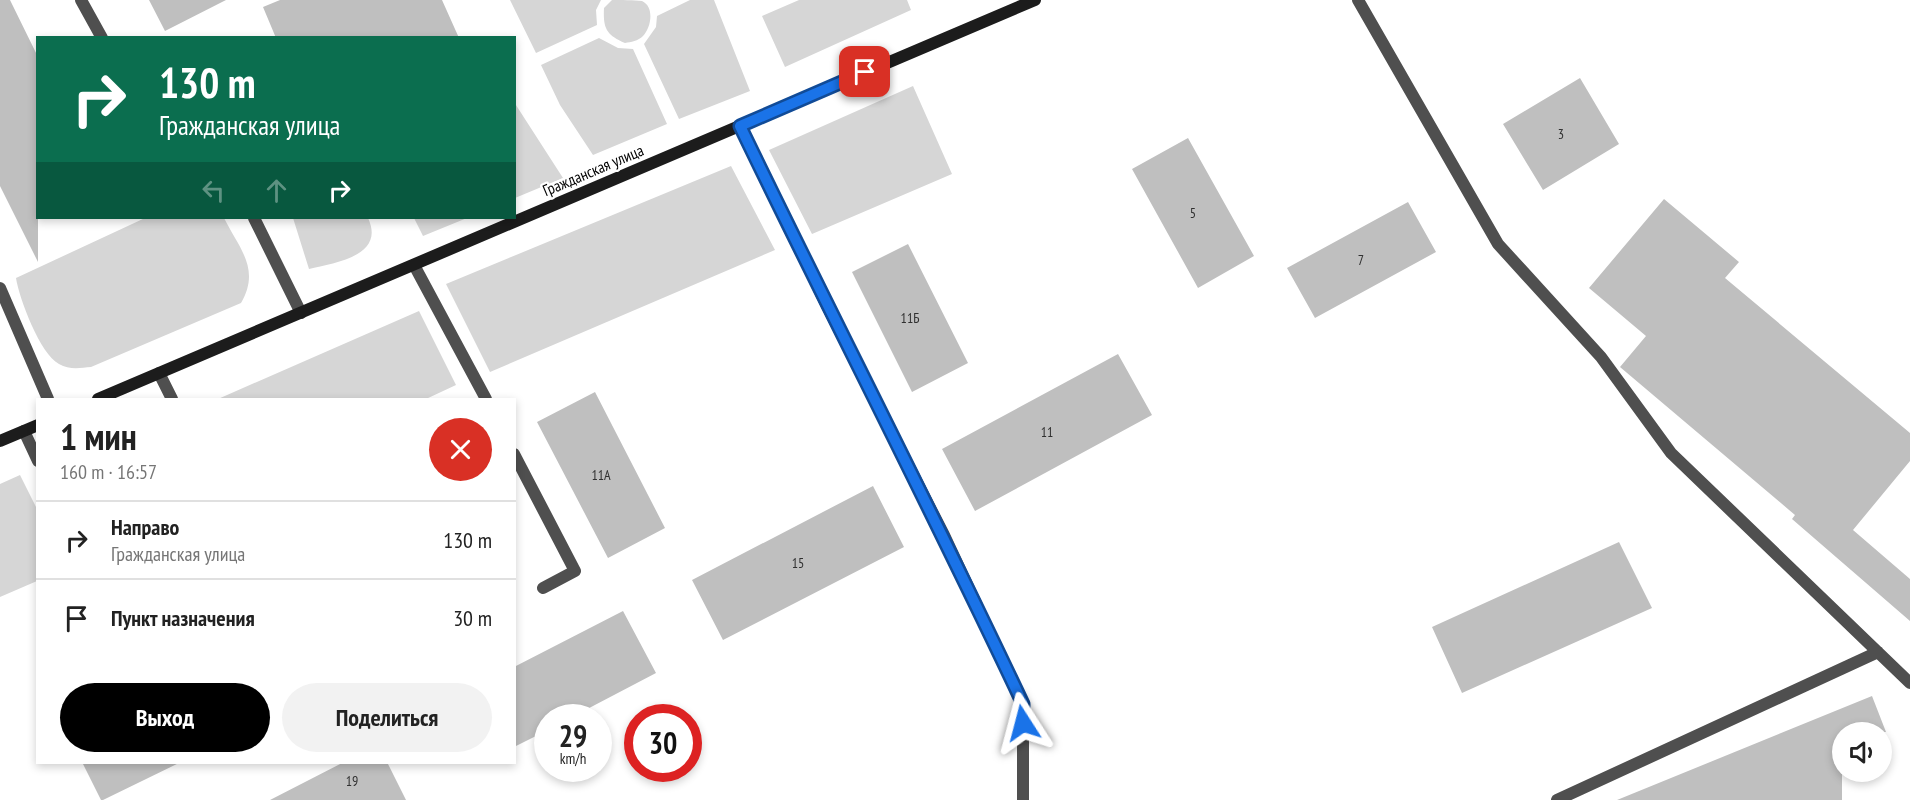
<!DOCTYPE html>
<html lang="ru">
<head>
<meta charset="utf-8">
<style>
  body { margin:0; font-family:"PT Sans Narrow",sans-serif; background:#f2f2f2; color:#222; height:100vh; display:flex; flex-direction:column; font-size:22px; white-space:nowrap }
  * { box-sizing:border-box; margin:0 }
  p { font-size:20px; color:#767676 }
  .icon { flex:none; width:33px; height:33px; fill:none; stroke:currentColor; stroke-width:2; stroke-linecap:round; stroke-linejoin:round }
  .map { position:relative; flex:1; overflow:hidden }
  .sheet { position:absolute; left:36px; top:398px; width:480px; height:366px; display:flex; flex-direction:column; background:#fff; border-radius:0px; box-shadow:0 3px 9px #0003 }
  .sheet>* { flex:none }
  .banner { position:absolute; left:36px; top:36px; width:480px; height:183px; border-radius:0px; box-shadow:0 3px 9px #0003; background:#0b6e4f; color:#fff; overflow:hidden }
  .fabs { position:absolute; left:1832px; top:722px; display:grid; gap:12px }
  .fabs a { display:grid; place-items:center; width:60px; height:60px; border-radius:50%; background:#fff; box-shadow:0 3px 9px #0003; font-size:30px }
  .speed { position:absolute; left:534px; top:704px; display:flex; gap:12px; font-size:30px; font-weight:700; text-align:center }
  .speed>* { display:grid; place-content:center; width:78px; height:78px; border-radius:50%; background:#fff; box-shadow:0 3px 9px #0003; line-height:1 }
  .speed small { font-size:15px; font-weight:400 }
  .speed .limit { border:9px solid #d22; background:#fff; color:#111 }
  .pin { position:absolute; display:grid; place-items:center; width:51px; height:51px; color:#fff; margin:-26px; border-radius:12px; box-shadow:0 3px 9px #0006 }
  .me { position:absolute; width:66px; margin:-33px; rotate:351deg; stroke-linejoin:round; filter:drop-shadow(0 0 4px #0008) }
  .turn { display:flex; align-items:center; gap:21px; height:126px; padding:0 24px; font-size:27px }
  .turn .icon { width:78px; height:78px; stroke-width:2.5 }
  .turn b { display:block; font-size:42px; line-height:51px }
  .lanes { display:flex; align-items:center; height:57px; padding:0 24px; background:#0003; justify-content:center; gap:30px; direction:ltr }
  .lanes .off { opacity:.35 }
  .round { display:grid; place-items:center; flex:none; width:63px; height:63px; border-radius:32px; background:#f2f2f2 }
  .head { display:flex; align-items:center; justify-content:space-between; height:102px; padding:0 24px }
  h1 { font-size:36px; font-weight:700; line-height:45px }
  .button { display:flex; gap:12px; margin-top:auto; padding:12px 24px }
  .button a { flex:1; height:69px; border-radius:36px; background:#000; color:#fff; font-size:24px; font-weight:700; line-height:69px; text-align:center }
  .button a+a { background:#f2f2f2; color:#222 }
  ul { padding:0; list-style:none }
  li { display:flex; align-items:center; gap:18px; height:78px; padding:0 24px; border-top:2px solid #e0e0e0 }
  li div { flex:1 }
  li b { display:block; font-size:22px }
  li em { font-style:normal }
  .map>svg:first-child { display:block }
</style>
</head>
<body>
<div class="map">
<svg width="1910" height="800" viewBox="0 0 1910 800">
  <rect width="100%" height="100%" fill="#fff"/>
  <!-- green -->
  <path fill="#d6d6d6" d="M 510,0 L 601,0 L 596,10 L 597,25 L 536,53 Z
    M 612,0 C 620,0 635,0 642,1 C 655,7 651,28 643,36 C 638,41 631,42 625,43 C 606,35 603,28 604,8 Z
    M 690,0 L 714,0 L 750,91 L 679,119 L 644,44 L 656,27 L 657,16 Z
    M 799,0 L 907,0 L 911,10 L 785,67 L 762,16 Z
    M 599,38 L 618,48 L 633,49 L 667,124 L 593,155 L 560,105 L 541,65 Z
    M 913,86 L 952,174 L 812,234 L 769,150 Z
    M 514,102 L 563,178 L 515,198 L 514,198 Z
    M 731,166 L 775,250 L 490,372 L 446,284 Z
    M 145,218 L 224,218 C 239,248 261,269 241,303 L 91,367 C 80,368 69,370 59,364 C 40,354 19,298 16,278 Z
    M 293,218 L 368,218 C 386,256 334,263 309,269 Z
    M 414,218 L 467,218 L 423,236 Z
    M 419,311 L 456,385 L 426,399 L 218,399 Z
    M 20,475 L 37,509 L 37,581 L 0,597 L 0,484 Z"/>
  <!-- building -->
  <path fill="#bfbfbf" d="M 0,0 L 10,0 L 38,57 L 38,262 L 0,186 Z
    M 149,0 L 226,0 L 165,31 Z
    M 280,0 L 442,0 L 459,38 L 276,38 L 263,7 Z
    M 1580,78 L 1619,144 L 1543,190 L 1503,124 Z
    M 1188,138 L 1254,256 L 1198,288 L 1132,169 Z
    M 1664,199 L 1739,262 L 1725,278 L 1910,433 L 1910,461 L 1853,530 L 1910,579 L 1910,621 L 1792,519 L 1795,515 L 1620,367 L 1646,336 L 1589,288 Z
    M 1408,202 L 1436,252 L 1315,318 L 1287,268 Z
    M 908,244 L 968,363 L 912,392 L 852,272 Z
    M 1118,354 L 1152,415 L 975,511 L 942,449 Z
    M 595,392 L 665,528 L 608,558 L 537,422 Z
    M 873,486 L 904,547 L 723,640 L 692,580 Z
    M 1619,542 L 1652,608 L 1462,693 L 1432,627 Z
    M 623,611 L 656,673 L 572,717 L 548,717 L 548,730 L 514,747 L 514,667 Z
    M 1872,696 L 1886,732 L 1842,732 L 1842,800 L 1617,800 Z
    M 82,762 L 181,762 L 103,800 L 101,800 Z
    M 344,762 L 387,762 L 406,800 L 270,800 Z"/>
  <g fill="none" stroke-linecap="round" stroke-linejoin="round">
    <!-- lane -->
    <path stroke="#4f4f4f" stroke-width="12" d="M 81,0 L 102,38
      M 1358,0 L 1498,244 L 1601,357 L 1671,453 L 1910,683
      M 254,218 L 301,313
      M 414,265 L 486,399
      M 0,288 L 48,399
      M 159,373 L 172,399
      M 24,431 L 38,461
      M 514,454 L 575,571 L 543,588
      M 1557,800 L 1878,652"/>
    <!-- street -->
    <path stroke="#4f4f4f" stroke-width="12" d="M 740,126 L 826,304 L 944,535 L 1023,704 L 1023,800"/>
    <!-- secondary -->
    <path stroke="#1c1c1c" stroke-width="12" d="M 98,399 L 1035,0
      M 0,441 L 38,425"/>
  </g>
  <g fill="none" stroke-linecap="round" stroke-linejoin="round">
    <defs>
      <path id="route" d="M 865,72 L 740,126 C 833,319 932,510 1023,704 L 1023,723"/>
    </defs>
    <!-- route casing -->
    <use href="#route" stroke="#114b97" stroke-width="15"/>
    <!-- route -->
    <use href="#route" stroke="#1a73e8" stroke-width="10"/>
  </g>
  <g text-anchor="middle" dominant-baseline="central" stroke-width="4.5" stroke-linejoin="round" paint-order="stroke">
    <!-- number labels -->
    <g font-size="14" fill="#303030">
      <text x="1561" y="134">3</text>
      <text x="1193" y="213">5</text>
      <text x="1361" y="260">7</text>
      <text x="910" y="318">11Б</text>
      <text x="1047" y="432">11</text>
      <text x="601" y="475">11А</text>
      <text x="798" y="563">15</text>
      <text x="352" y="781">19</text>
    </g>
    <!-- street labels -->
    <g font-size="16" fill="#000" stroke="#fff">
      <text transform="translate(593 170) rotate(-23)">Гражданская улица</text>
    </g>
  </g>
</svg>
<div class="fabs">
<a><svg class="icon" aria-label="sound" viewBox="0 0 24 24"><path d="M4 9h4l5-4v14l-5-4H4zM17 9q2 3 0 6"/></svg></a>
</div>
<div class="speed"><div>29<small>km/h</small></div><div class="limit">30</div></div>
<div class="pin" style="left:865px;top:72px;background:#d93025"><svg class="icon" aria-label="arrive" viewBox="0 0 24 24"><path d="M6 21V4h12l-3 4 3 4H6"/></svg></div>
<svg class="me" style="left:1023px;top:723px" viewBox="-20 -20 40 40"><path d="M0-17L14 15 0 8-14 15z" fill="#1a73e8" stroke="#fff" stroke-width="4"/></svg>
<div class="banner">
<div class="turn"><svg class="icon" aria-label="right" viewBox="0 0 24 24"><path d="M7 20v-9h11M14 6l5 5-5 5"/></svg><div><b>130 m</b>Гражданская улица</div></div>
<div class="lanes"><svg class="icon off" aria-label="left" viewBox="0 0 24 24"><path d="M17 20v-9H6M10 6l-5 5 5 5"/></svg><svg class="icon off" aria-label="ahead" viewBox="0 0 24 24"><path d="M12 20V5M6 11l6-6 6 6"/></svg><svg class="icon" aria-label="right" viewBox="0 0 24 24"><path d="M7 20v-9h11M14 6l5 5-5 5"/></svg></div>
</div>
<section class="sheet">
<div class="head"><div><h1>1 мин</h1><p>160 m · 16:57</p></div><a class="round" style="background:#d93025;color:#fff"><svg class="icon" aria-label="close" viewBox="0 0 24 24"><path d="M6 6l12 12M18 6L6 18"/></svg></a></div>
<ul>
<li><svg class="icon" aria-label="right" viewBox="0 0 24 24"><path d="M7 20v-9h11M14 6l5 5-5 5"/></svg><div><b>Направо</b><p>Гражданская улица</p></div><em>130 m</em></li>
<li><svg class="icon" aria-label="arrive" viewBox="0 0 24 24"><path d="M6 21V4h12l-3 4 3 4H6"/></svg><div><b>Пункт назначения</b></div><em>30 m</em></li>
</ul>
<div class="button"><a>Выход</a><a>Поделиться</a></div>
</section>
</div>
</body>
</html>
